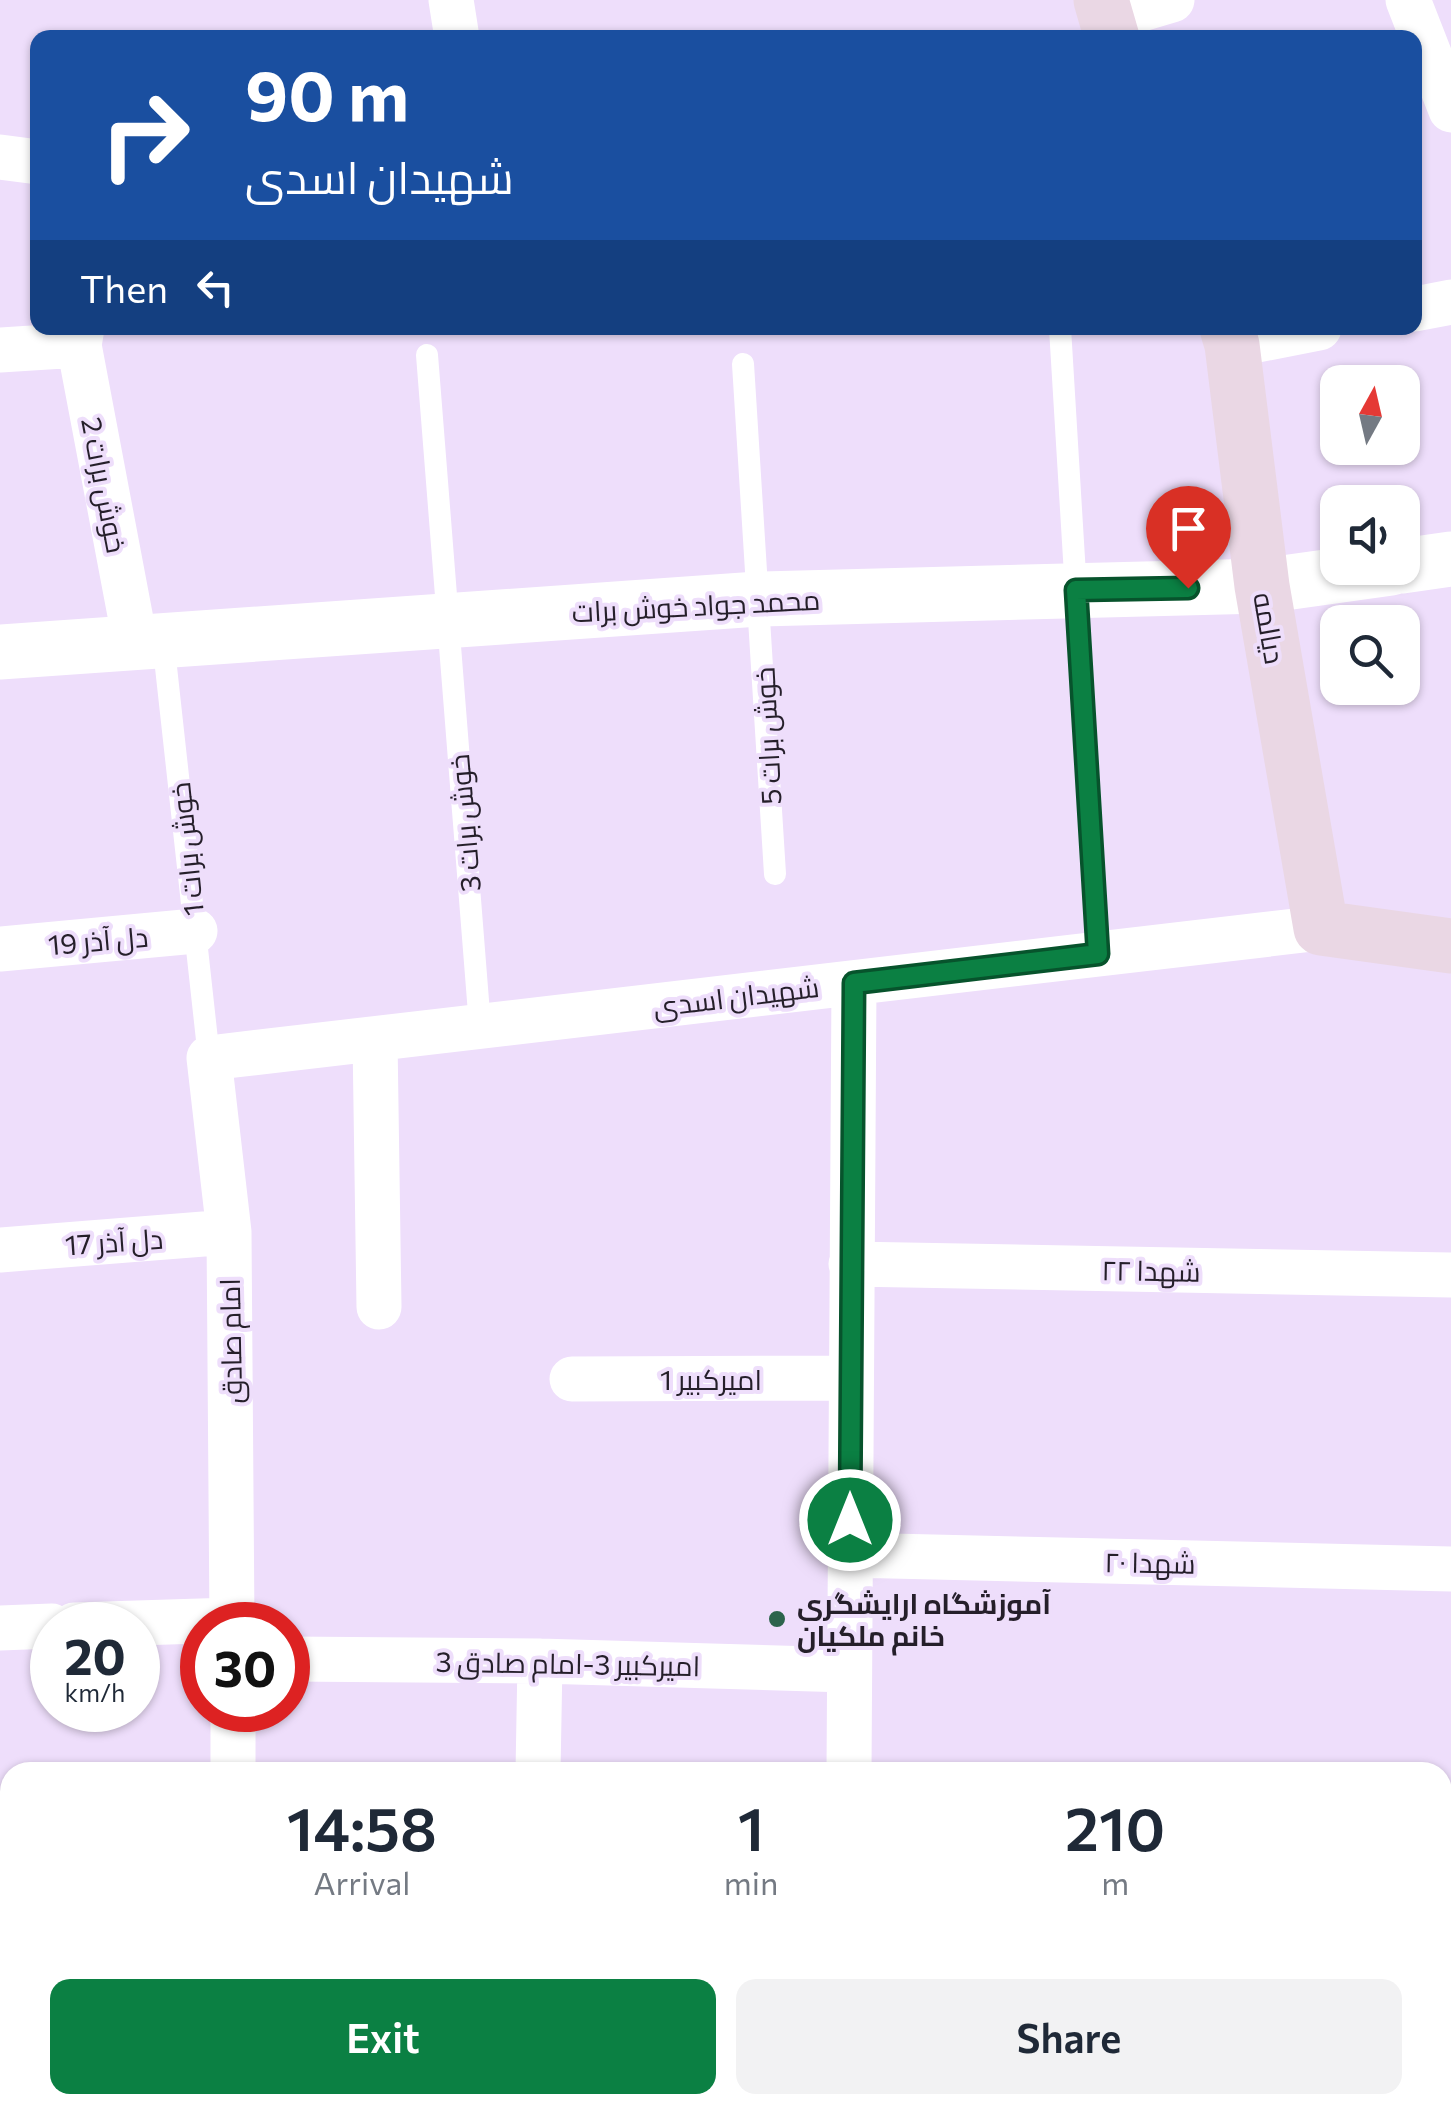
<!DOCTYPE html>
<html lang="en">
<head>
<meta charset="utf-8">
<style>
  body { margin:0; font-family:Commissioner,Cairo,sans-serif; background:#f2f2f3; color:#1f2937; height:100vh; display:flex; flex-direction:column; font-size:38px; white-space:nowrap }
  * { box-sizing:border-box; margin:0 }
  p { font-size:32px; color:#747a83 }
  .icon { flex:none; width:55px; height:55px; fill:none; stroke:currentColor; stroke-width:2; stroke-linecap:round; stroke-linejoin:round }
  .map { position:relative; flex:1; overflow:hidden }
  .sheet { position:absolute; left:0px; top:1762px; width:1452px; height:352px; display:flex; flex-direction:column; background:#fff; border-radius:30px 30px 0 0; box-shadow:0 2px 8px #0004 }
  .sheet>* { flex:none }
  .top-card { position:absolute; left:30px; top:30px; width:1392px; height:305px; border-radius:20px; box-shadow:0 2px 8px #0004; background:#1a4fa0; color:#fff; overflow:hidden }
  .needle { width:65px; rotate:8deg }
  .controls { position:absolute; left:1320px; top:365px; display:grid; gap:20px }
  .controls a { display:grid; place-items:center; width:100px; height:100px; border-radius:20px; background:#fff; box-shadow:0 2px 8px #0004; font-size:50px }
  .speed { position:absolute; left:30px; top:1602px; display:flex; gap:20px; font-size:50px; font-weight:700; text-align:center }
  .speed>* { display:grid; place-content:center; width:130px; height:130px; border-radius:50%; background:#fff; box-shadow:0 2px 8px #0004; line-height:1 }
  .speed small { font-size:25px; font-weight:400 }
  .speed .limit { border:15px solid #d22; background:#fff; color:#111 }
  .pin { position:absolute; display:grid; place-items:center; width:85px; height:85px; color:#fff; margin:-102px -42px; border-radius:50% 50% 50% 0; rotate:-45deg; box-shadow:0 0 10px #0007 }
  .pin .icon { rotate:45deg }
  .me { position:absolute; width:110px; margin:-55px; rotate:0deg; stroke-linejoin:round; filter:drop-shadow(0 0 8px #0008) }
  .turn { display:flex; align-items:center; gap:35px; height:210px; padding:0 50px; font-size:45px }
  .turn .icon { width:130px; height:130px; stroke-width:2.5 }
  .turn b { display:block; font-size:70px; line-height:85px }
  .then { display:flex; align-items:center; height:95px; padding:0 50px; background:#0003; gap:20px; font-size:38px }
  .eta { display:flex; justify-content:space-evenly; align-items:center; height:170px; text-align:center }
  .eta b { font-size:60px; font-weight:600; line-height:70px }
  .button { display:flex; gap:20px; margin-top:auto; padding:20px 50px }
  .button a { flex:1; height:115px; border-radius:20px; background:#0b8043; color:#fff; font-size:40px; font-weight:600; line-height:115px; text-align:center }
  .button a+a { background:#f2f2f3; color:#1f2937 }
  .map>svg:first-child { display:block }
</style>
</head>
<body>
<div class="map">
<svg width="1451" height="2113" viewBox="0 0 1451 2113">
  <rect width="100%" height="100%" fill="#eedefb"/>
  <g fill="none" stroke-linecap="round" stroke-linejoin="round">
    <!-- service -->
    <path stroke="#fff" stroke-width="22" d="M 1060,328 L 1098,954
      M 427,355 L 480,1026
      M 743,364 L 775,874
      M 163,640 L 209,1058"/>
    <!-- minor -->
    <path stroke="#fff" stroke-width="45" d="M 451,0 L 457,38
      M 1408,0 L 1451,110
      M 1108,19 L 1172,0
      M 0,157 L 38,162
      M 1415,309 L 1451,302
      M 82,328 L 79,345 L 135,641
      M 1232,345 L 1319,328
      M 0,350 L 79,345
      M 0,949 L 195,931
      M 375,1039 L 379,1307
      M 0,1250 L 229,1232
      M 851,1264 L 1451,1275
      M 572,1379 L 850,1378
      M 849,1555 L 1451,1569
      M 74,1625 L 232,1620
      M 232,1625 L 229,1232 L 209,1058 L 1321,928
      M 0,1628 L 52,1626
      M 288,1659 L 540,1661 L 848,1670
      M 233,1710 L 233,1772
      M 538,1772 L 540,1661
      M 849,1772 L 854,983
      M 1442,1839 L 1451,1839
      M 0,1983 L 10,1983
      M 237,2105 L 238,2113
      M 532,2113 L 532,2105
      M 846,2113 L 846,2105"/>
    <!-- tertiary -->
    <path stroke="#fff" stroke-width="55" d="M 1402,566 L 1451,559
      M 0,652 L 758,599 L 1262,586 L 1391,568"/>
    <!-- secondary -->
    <path stroke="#ead7e4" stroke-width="55" d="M 1101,0 L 1112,38
      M 1227,328 L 1232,345 L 1262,586 L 1321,928 L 1451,946"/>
  </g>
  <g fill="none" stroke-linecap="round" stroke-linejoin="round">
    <defs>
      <path id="route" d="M 850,1520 L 854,983 L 1098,954 L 1076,590 L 1188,588"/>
    </defs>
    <!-- route casing -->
    <use href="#route" stroke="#07532c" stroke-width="25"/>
    <!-- route -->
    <use href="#route" stroke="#0b8043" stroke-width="18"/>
  </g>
  <!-- markers -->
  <circle fill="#2c644c" stroke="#eedefb" stroke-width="4" cx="777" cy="1619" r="10"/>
  <g text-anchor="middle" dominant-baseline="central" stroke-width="8" stroke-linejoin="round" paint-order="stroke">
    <!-- street labels -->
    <g font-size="28" fill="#251f2a" stroke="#eedefb">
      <text transform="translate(105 485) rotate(79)">خوش برات 2</text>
      <text transform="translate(696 605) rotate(-3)">محمد جواد خوش برات</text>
      <text transform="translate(1270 628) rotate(80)">دیالمه</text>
      <text transform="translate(767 736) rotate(-93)">خوش برات 5</text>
      <text transform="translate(464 823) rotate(-95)">خوش برات 3</text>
      <text transform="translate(186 849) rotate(-96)">خوش برات 1</text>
      <text transform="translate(98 940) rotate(-5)">دل آذر 19</text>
      <text transform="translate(736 996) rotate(-7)">شهیدان اسدی</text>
      <text transform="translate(114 1241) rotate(-4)">دل آذر 17</text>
      <text transform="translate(1151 1270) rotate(1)">شهدا ۲۲</text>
      <text transform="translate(230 1341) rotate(-91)">امام صادق</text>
      <text x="711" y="1379">امیرکبیر 1</text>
      <text transform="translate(1150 1562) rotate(1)">شهدا ۲۰</text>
      <text transform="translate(568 1663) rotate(1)">امیرکبیر 3-امام صادق 3</text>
    </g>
    <!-- poi labels -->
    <g font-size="28" font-weight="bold" fill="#251f2a" stroke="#eedefb" text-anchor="start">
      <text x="797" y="1603">آموزشگاه ارایشگری<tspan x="797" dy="32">خانم ملکیان</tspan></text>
    </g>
  </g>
</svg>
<div class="controls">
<a><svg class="needle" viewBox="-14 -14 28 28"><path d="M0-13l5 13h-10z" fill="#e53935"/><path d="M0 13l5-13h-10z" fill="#747a83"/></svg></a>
<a><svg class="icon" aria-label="sound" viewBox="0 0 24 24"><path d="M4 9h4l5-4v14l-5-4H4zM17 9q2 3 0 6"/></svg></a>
<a><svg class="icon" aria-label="search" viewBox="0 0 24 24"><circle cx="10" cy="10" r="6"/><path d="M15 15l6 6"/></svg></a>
</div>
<div class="speed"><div>20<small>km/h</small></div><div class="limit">30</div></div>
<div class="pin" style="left:1188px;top:588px;background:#d93025"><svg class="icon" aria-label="arrive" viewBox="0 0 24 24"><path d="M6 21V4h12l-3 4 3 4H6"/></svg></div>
<svg class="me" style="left:850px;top:1520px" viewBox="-20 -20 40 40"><circle r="17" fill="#0b8043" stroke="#fff" stroke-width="3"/><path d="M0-11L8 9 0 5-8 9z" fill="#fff"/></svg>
<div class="top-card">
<div class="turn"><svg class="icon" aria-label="right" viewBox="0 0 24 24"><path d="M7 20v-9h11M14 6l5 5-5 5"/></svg><div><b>90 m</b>شهیدان اسدی</div></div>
<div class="then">Then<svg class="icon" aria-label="left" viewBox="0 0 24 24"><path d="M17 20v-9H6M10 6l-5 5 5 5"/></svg></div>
</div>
<section class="sheet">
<div class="eta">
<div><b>14:58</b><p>Arrival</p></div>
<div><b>1</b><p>min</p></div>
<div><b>210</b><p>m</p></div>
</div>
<div class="button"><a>Exit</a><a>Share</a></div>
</section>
</div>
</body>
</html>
